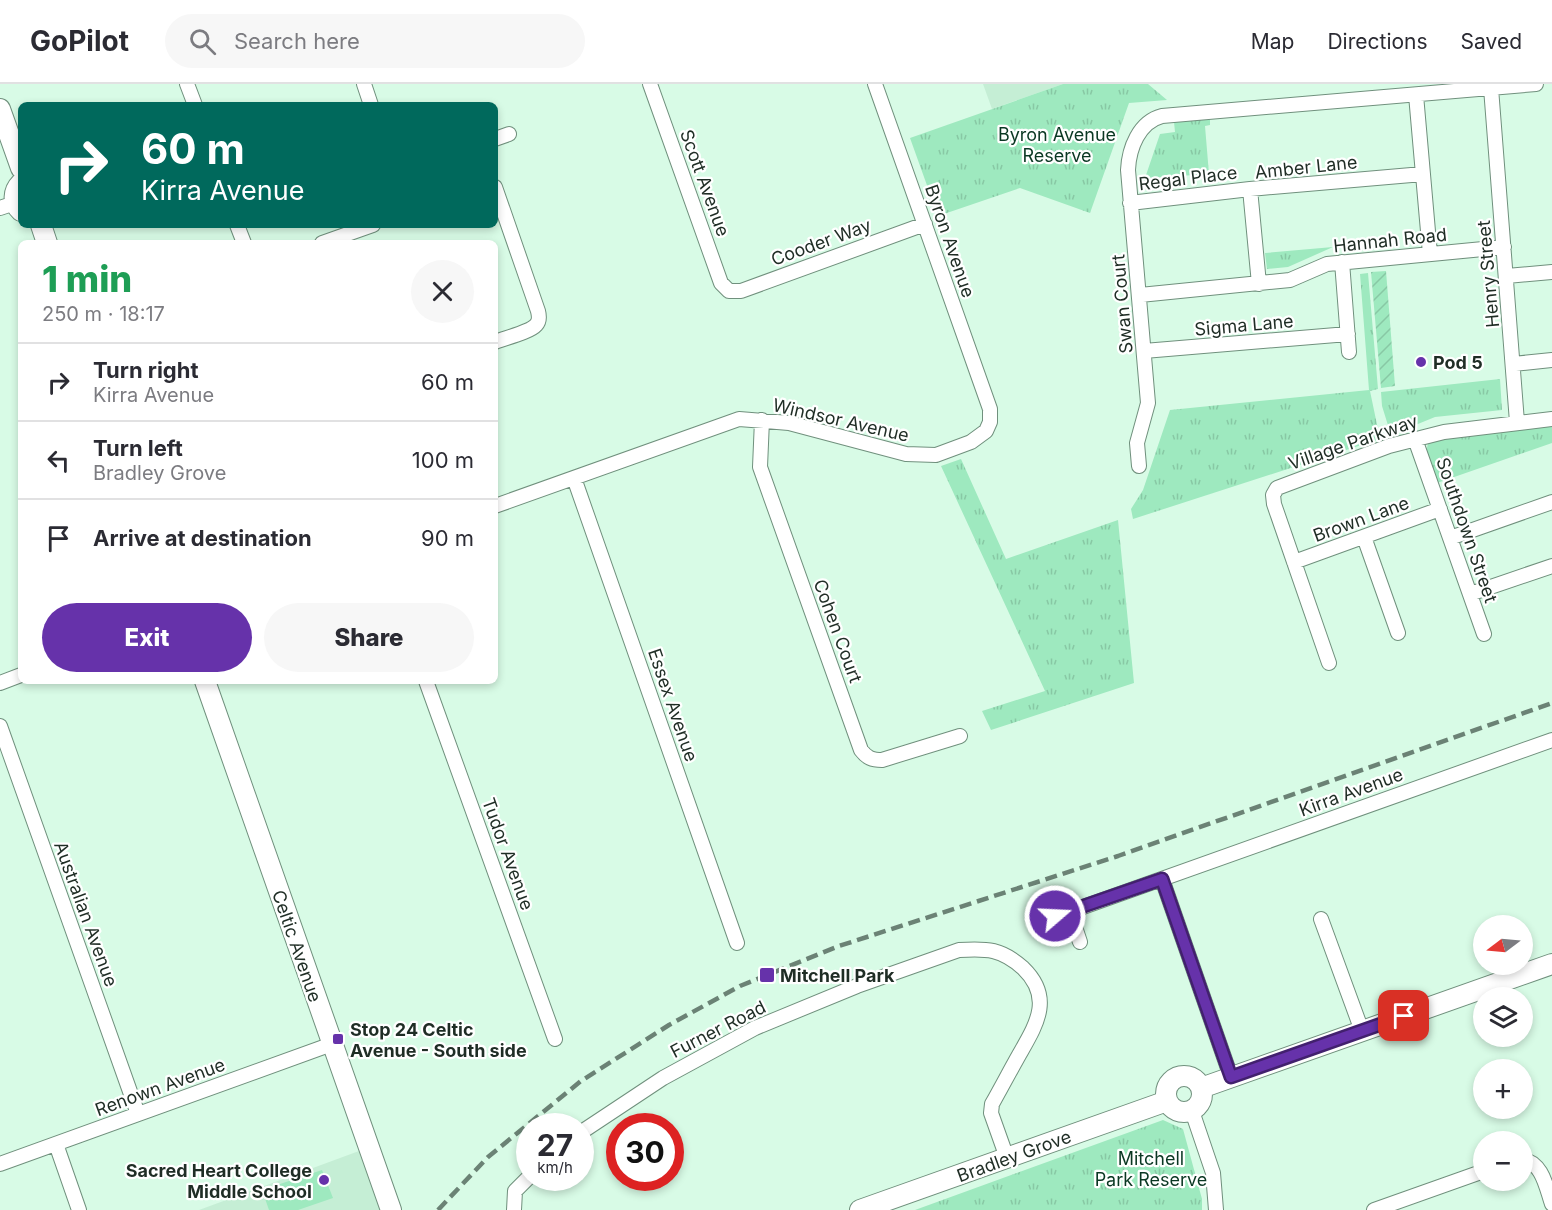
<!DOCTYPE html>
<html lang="en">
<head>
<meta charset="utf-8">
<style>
  body { margin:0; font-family:Inter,sans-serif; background:#f7f7f7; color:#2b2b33; height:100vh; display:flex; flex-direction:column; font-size:22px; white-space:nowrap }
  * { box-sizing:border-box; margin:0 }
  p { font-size:20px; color:#7c7c81 }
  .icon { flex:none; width:33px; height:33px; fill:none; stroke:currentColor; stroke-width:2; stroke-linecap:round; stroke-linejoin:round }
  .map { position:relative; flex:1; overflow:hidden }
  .side { position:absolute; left:18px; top:156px; width:480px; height:444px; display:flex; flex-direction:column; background:#fff; border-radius:9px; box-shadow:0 3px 9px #0003 }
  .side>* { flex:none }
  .banner { position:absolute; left:18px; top:18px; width:480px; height:126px; border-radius:9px; box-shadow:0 3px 9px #0003; background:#00695c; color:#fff; overflow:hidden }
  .needle { width:39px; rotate:254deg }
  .controls { position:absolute; left:1473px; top:831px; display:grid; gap:12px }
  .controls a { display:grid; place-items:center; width:60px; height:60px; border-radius:50%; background:#fff; box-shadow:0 3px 9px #0003; font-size:30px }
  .speed { position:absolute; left:516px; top:1029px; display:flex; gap:12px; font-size:30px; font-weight:700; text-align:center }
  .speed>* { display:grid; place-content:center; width:78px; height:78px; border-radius:50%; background:#fff; box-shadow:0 3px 9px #0003; line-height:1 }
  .speed small { font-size:15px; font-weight:400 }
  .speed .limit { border:9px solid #d22; background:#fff; color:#111 }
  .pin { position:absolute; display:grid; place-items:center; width:51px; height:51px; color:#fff; margin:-26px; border-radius:12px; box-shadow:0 3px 9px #0006 }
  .me { position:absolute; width:66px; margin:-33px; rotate:71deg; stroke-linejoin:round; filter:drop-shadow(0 0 4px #0008) }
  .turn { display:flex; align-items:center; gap:21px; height:126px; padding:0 24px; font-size:27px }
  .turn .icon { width:78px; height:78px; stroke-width:2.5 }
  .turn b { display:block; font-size:42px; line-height:51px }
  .round { display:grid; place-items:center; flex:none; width:63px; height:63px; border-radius:32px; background:#f7f7f7 }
  .summary { display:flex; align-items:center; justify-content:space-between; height:102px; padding:0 24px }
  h1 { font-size:36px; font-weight:800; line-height:45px; color:#1e9e55 }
  .button { display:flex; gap:12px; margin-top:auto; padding:12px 24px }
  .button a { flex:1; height:69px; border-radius:36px; background:#6632aa; color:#fff; font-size:24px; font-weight:800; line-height:69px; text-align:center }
  .button a+a { background:#f7f7f7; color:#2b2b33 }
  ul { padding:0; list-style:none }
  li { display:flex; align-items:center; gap:18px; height:78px; padding:0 24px; border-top:2px solid #e1e1e2 }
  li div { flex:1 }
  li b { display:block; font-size:22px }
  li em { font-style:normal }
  header { display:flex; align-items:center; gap:36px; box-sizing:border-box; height:84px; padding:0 30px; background:#fff; border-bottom:2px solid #e1e1e2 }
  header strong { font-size:28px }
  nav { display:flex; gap:33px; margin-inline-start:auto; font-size:21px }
  .search { width:420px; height:54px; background:#f7f7f7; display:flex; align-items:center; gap:15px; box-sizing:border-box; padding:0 21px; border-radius:33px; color:#7c7c81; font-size:22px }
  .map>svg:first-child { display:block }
</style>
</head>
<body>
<header>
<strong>GoPilot</strong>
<div class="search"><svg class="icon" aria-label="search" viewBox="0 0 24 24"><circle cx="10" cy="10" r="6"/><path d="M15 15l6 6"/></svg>Search here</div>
<nav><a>Map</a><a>Directions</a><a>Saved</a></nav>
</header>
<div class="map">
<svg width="1552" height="1126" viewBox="0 0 1552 1126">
  <defs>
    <pattern id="grass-tufts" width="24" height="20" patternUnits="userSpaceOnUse" patternTransform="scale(1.5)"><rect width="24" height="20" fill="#9ee9bf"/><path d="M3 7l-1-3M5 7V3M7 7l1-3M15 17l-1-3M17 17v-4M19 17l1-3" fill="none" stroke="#88c8a4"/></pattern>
    <pattern id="garden-furrows" width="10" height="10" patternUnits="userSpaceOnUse" patternTransform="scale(1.5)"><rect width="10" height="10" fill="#9ee9bf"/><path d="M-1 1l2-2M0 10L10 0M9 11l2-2" fill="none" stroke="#88c8a4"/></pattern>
  </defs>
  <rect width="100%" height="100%" fill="#d8fbe6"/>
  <!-- built -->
  <path fill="#c5eed5" d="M 983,0 L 1063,0 L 992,25 Z
    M 359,1067 L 380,1126 L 199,1126 Z"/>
  <!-- grass -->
  <path fill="url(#grass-tufts)" d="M 1063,0 L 1148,0 L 1167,16 L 1129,19 L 1090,129 L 1020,104 L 938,132 L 910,54 Z
    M 1210,35 L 1210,41 L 1205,42 L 1209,90 L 1150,94 L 1150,101 L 1143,102 L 1143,94 L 1145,94 L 1160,50 L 1175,48 L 1174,38 Z
    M 1333,163 L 1288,183 L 1267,185 L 1265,169 Z
    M 1368,189 L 1378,305 L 1370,307 L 1380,355 L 1133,435 L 1131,425 L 1143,406 L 1170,326 L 1369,306 L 1360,190 Z
    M 1500,295 L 1502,326 L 1435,333 L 1391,351 L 1382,322 L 1381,308 Z
    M 1552,341 L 1552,359 L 1437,399 C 1432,384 1421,368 1431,353 Z
    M 961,375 L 1006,475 L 1118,436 L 1134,599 L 991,646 L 982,627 L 1045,607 L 941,382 Z
    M 1163,1036 L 1183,1045 L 1202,1115 L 1202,1126 L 915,1126 Z"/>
  <!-- garden -->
  <path fill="url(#garden-furrows)" d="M 1386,187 L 1395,302 L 1381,304 L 1371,188 Z"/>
  <!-- pitch -->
  <path fill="#9ee9bf" d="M 322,1086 L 333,1114 L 298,1126 L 269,1126 L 262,1106 Z"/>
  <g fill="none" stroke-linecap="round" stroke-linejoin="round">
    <defs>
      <path id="street" d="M 187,0 L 195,21
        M 364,0 L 371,21
        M 650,0 L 721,199 L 729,207 L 741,207 L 925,140
        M 1491,4 L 1517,338
        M 1416,11 L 1430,170
        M 495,55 L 509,50
        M 495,103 L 538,227 C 539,231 540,237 536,241 C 530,248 505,254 495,258
        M 1130,119 L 1250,105
        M 0,124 L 15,119
        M 237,141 L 244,159
        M 322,159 L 373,141
        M 1342,178 L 1349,268
        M 1507,192 L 1552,188
        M 1259,200 L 1250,105 L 1423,90
        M 1140,211 L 1290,196 L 1327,180 L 1504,163
        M 1144,267 L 1348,250
        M 1513,280 L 1552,276
        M 762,336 L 760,383 L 861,666 C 867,674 872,676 882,676 L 960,652
        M 1415,355 L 1484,550
        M 1139,382 L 1137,359 L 1148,319 L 1128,86 C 1129,64 1139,38 1162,32 L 1536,0
        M 574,394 L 737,859
        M 495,422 L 739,335 L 789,339 L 906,370 L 936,371 L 971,358 L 986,347 L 990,338 L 990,325 L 875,0
        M 1364,453 L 1398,549
        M 1450,454 L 1552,418
        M 1294,478 L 1440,425
        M 1470,510 L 1552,482
        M 1329,579 L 1274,420 L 1273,411 L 1277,404 L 1389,362 L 1444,348 L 1552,335
        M 426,597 L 555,955
        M 0,599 L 21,591
        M 0,642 L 138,1030
        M 1162,795 L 1231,993
        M 1070,828 L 1080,858
        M 1055,833 L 1552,656
        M 1321,835 L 1362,947
        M 1192,1027 L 1213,1089 L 1216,1126
        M 580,1049 L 663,994 L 755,944 L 857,902 L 959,866 C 987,864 1002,865 1023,884 C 1054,914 1036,941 1019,971 C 1010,987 1001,1004 992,1020 L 991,1029 L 1007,1074
        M 56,1060 L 79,1126
        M 1522,1075 C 1543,1079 1546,1103 1552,1120
        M 0,1080 L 332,960
        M 514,1126 L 515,1107 L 530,1092
        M 1374,1126 L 1484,1087"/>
      <path id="secondary" d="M 0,25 L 21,84
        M 21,99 C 13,107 12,119 21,127
        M 41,141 L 47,159
        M 205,597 L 391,1126
        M1166 1010a18 18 0 1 1 36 0a18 18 0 1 1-36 0Z
        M 1201,1004 L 1552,880
        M 860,1126 L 1167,1017"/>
    </defs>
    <!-- street casing -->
    <use href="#street" stroke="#70907d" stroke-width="16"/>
    <!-- secondary casing -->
    <use href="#secondary" stroke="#70907d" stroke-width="22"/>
    <!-- street -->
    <use href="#street" stroke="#fff" stroke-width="14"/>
    <!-- secondary -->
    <use href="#secondary" stroke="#fff" stroke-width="20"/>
    <!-- rail -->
    <path stroke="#6b8275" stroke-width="4.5" stroke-dasharray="12 6" stroke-linecap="butt" d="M 438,1126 L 488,1073 L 581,997 L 669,941 L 740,902 L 839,862 L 1118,772 L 1552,619"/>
  </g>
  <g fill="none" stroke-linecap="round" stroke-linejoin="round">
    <defs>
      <path id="route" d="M 1055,832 L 1162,795 L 1231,993 L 1404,932"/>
    </defs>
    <!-- route casing -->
    <use href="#route" stroke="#42206e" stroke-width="15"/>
    <!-- route -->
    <use href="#route" stroke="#6632aa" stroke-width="10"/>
  </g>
  <!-- markers -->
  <g fill="#6632aa" stroke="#fff" stroke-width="2">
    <circle cx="1421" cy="278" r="6"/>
    <rect x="759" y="883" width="16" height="16" rx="3"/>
    <rect x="332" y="949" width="12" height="12" rx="3"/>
    <circle cx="324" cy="1096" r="6"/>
  </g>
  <g text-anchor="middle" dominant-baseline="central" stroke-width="4.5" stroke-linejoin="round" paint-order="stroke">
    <!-- park labels -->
    <g font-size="18" fill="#0a3823" stroke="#fff">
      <text x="1057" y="50">Byron Avenue<tspan x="1057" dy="21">Reserve</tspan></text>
      <text x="1151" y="1074">Mitchell<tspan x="1151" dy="21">Park Reserve</tspan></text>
    </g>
    <!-- street labels -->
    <g font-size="18" fill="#1f2d25" stroke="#fff">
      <text transform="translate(1306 83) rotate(-6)">Amber Lane</text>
      <text transform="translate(1188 94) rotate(-7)">Regal Place</text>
      <text transform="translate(705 99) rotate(70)">Scott Avenue</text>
      <text transform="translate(1390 156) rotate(-6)">Hannah Road</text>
      <text transform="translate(950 157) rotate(71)">Byron Avenue</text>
      <text transform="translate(821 158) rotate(-20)">Cooder Way</text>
      <text transform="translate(1488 190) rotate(-95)">Henry Street</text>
      <text transform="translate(1122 220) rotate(-95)">Swan Court</text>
      <text transform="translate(1244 241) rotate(-5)">Sigma Lane</text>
      <text transform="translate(841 336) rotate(13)">Windsor Avenue</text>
      <text transform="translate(1353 358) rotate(-19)">Village Parkway</text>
      <text transform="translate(1361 435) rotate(-20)">Brown Lane</text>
      <text transform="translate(1467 446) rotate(71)">Southdown Street</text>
      <text transform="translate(838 547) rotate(70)">Cohen Court</text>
      <text transform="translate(673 621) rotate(71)">Essex Avenue</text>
      <text transform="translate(1351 708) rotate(-20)">Kirra Avenue</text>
      <text transform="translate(508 770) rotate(70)">Tudor Avenue</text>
      <text transform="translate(86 830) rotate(70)">Australian Avenue</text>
      <text transform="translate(297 862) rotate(71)">Celtic Avenue</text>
      <text transform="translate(718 945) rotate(-27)">Furner Road</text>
      <text transform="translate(160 1003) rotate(-20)">Renown Avenue</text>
      <text transform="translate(1014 1072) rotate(-20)">Bradley Grove</text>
    </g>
    <!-- poi labels -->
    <g font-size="18" font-weight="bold" fill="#1f2d25" stroke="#fff" text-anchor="start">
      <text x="1433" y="278">Pod 5</text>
      <text x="780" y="891">Mitchell Park</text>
      <text x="350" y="945">Stop 24 Celtic<tspan x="350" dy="21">Avenue - South side</tspan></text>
      <text x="312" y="1086" text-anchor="end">Sacred Heart College<tspan x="312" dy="21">Middle School</tspan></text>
    </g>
  </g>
</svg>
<div class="controls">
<a><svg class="needle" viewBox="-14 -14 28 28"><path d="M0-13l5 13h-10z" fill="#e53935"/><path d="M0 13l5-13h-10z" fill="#7c7c81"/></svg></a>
<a><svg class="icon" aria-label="layers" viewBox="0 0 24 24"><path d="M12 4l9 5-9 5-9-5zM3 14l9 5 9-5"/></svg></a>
<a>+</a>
<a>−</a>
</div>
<div class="speed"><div>27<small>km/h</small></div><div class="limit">30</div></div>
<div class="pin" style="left:1404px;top:932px;background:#d93025"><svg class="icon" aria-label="arrive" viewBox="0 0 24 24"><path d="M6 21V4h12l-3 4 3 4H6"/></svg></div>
<svg class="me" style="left:1055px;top:832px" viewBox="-20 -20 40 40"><circle r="17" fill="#6632aa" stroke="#fff" stroke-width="3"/><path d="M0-11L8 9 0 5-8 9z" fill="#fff"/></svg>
<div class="banner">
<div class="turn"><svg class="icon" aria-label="right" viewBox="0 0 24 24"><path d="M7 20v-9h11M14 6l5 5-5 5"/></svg><div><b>60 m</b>Kirra Avenue</div></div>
</div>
<section class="side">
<div class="summary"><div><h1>1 min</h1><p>250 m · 18:17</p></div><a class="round"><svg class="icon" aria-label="close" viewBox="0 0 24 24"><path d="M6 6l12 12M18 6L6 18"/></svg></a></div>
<ul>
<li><svg class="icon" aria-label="right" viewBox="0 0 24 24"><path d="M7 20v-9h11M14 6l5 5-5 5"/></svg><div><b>Turn right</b><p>Kirra Avenue</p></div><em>60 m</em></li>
<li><svg class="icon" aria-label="left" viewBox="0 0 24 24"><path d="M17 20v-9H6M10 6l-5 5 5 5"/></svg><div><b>Turn left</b><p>Bradley Grove</p></div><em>100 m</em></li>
<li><svg class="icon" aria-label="arrive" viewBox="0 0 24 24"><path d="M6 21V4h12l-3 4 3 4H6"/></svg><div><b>Arrive at destination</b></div><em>90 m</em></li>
</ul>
<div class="button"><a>Exit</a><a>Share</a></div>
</section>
</div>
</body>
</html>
